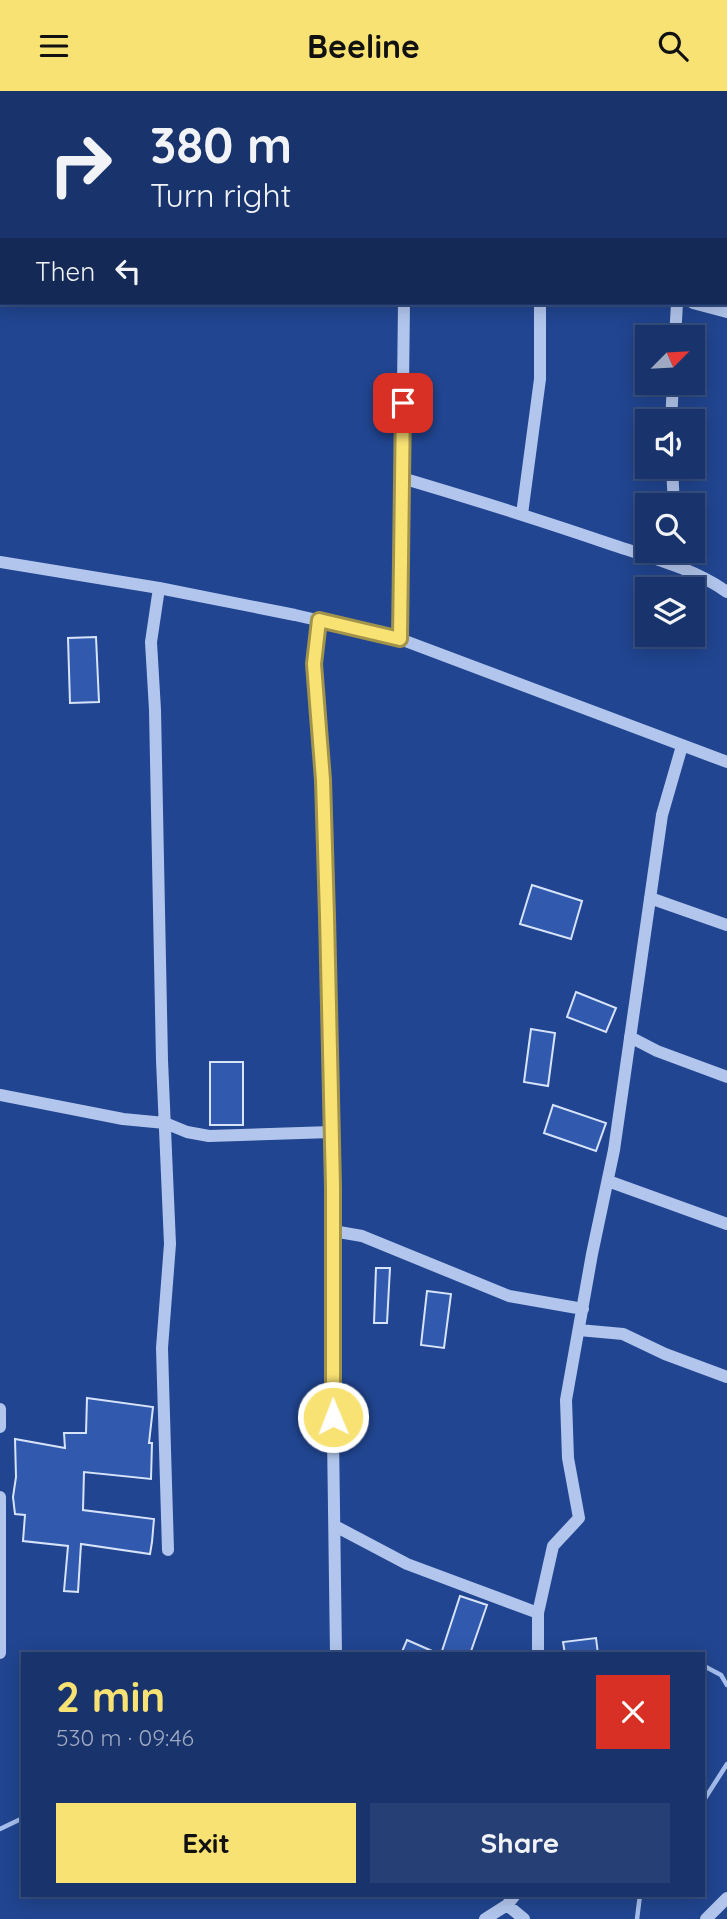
<!DOCTYPE html>
<html lang="en">
<head>
<meta charset="utf-8">
<style>
  body { margin:0; font-family:Quicksand,sans-serif; background:#263f74; color:#f1f3f6; height:100vh; display:flex; flex-direction:column; font-size:26px; white-space:nowrap }
  * { box-sizing:border-box; margin:0 }
  p { font-size:23px; color:#9faac2 }
  .icon { flex:none; width:38px; height:38px; fill:none; stroke:currentColor; stroke-width:2; stroke-linecap:round; stroke-linejoin:round }
  .map { position:relative; flex:1; overflow:hidden }
  .details { position:absolute; left:21px; top:1561px; width:684px; height:245px; display:flex; flex-direction:column; background:#19346c; border-radius:0px; box-shadow:0 4px 18px #0003,0 0 0 2px #374f7f }
  .details>* { flex:none }
  .top-card { position:absolute; left:0px; top:0px; width:728px; height:214px; box-shadow:0 4px 18px #0003,0 0 0 2px #374f7f; background:#19346c; color:#f1f3f6; overflow:hidden }
  .needle { width:46px; rotate:66deg }
  .tools { position:absolute; left:635px; top:234px; display:grid; gap:14px }
  .tools a { display:grid; place-items:center; width:70px; height:70px; border-radius:0px; background:#19346c; box-shadow:0 4px 18px #0003,0 0 0 2px #374f7f; font-size:35px }
  .pin { position:absolute; display:grid; place-items:center; width:60px; height:60px; color:#fff; margin:-30px; border-radius:14px; box-shadow:0 4px 10px #0006 }
  .me { position:absolute; width:77px; margin:-38px; rotate:359deg; stroke-linejoin:round; filter:drop-shadow(0 0 5px #0008) }
  .turn { display:flex; align-items:center; gap:24px; height:147px; padding:0 35px; font-size:32px }
  .turn .icon { width:91px; height:91px; stroke-width:2.5 }
  .turn b { display:block; font-size:49px; line-height:60px }
  .then { display:flex; align-items:center; height:66px; padding:0 35px; background:#0003; gap:14px; font-size:26px }
  .round { display:grid; place-items:center; flex:none; width:74px; height:74px; border-radius:0px; background:#263f74 }
  .summary { display:flex; align-items:center; justify-content:space-between; height:119px; padding:0 35px }
  h1 { font-size:42px; font-weight:800; line-height:52px; color:#f9e274 }
  .button { display:flex; gap:14px; margin-top:auto; padding:14px 35px }
  .button a { flex:1; height:80px; border-radius:0px; background:#f9e274; color:#111; font-size:28px; font-weight:800; line-height:80px; text-align:center }
  .button a+a { background:#263f74; color:#f1f3f6 }
  header { display:flex; justify-content:space-between; align-items:center; height:91px; padding:0 35px; background:#f9e274; color:#111; font-size:32px; font-weight:800 }
  .map>svg:first-child { display:block }
</style>
</head>
<body>
<header><svg class="icon" aria-label="menu" viewBox="0 0 24 24"><path d="M4 6h16M4 12h16M4 18h16"/></svg>Beeline<svg class="icon" aria-label="search" viewBox="0 0 24 24"><circle cx="10" cy="10" r="6"/><path d="M15 15l6 6"/></svg></header>
<div class="map">
<svg width="727" height="1828" viewBox="0 0 727 1828">
  <rect width="100%" height="100%" fill="#214590"/>
  <g fill="none" stroke-linecap="round" stroke-linejoin="round">
    <!-- stream -->
    <path stroke="#a6bfee" stroke-width="4.5" d="M 704,1575 L 721,1584 L 727,1594
      M 704,1709 L 727,1673
      M 0,1738 L 23,1727
      M 637,1828 L 640,1804"/>
  </g>
  <!-- building -->
  <path fill="#315aae" stroke="#d7e3f9" stroke-width="2" d="M 96,546 L 99,611 L 70,612 L 68,547 Z
    M 532,794 L 582,810 L 571,848 L 520,833 Z
    M 576,901 L 616,917 L 606,941 L 567,926 Z
    M 531,938 L 555,942 L 548,995 L 524,991 Z
    M 210,971 L 243,971 L 243,1034 L 210,1034 Z
    M 553,1014 L 606,1032 L 596,1060 L 544,1042 Z
    M 376,1177 L 390,1177 L 387,1232 L 374,1232 Z
    M 427,1200 L 451,1203 L 444,1257 L 421,1254 Z
    M 87,1307 L 153,1316 L 149,1352 L 152,1352 L 151,1388 L 84,1381 L 83,1419 L 154,1428 L 152,1451 L 150,1463 L 81,1453 L 78,1501 L 64,1500 L 68,1455 L 23,1450 L 25,1424 L 15,1423 L 13,1406 L 16,1386 L 15,1348 L 65,1357 L 64,1342 L 86,1342 Z
    M 460,1505 L 487,1514 L 470,1563 L 441,1563 Z
    M 596,1547 L 598,1563 L 565,1563 L 563,1551 Z
    M 407,1549 L 439,1563 L 401,1563 Z"/>
  <g fill="none" stroke-linecap="round" stroke-linejoin="round">
    <!-- minor -->
    <path stroke="#b2c6ed" stroke-width="12" d="M 525,0 L 530,2
      M 409,2 L 409,0
      M 726,69 L 727,69
      M 693,212 L 727,221
      M 675,247 L 677,212
      M 671,331 L 673,292
      M 672,376 L 674,415
      M 402,387 C 473,408 543,430 613,454 C 652,467 693,477 727,501
      M 522,423 L 540,288 L 540,212
      M 0,471 L 159,497 L 295,524 L 400,548 L 727,671
      M 159,497 L 151,551 L 155,619 L 162,969 L 170,1153 L 162,1257 L 168,1459
      M 319,529 L 314,573 L 323,689 L 333,1096 L 332,1272 L 336,1563
      M 400,548 L 404,212
      M 650,807 L 727,834
      M 630,946 L 657,960 L 727,986
      M 0,1004 L 123,1028 L 165,1032 L 187,1041 L 209,1045 L 332,1041
      M 608,1090 L 727,1133
      M 333,1140 L 362,1145 L 509,1205 L 583,1218
      M 579,1239 L 623,1243 L 665,1263 L 727,1286
      M 0,1318 L 0,1336
      M 0,1406 L 0,1562
      M 335,1435 L 407,1473 L 538,1522
      M 538,1563 L 538,1522 L 553,1455 L 579,1427 L 568,1367 L 566,1309 L 592,1163 L 614,1059 L 662,724 L 682,655
      M 507,1814 L 524,1828
      M 485,1828 L 507,1814 L 515,1804
      M 706,1828 L 727,1807"/>
  </g>
  <g fill="none" stroke-linecap="round" stroke-linejoin="round">
    <defs>
      <path id="route" d="M 333,1326 L 333,1096 L 327,825 L 323,689 L 314,573 L 319,529 L 400,548 L 403,312"/>
    </defs>
    <!-- route casing -->
    <use href="#route" stroke="#a2934b" stroke-width="18"/>
    <!-- route -->
    <use href="#route" stroke="#f9e274" stroke-width="12"/>
  </g>
</svg>
<div class="tools">
<a><svg class="needle" viewBox="-14 -14 28 28"><path d="M0-13l5 13h-10z" fill="#e53935"/><path d="M0 13l5-13h-10z" fill="#9faac2"/></svg></a>
<a><svg class="icon" aria-label="sound" viewBox="0 0 24 24"><path d="M4 9h4l5-4v14l-5-4H4zM17 9q2 3 0 6"/></svg></a>
<a><svg class="icon" aria-label="search" viewBox="0 0 24 24"><circle cx="10" cy="10" r="6"/><path d="M15 15l6 6"/></svg></a>
<a><svg class="icon" aria-label="layers" viewBox="0 0 24 24"><path d="M12 4l9 5-9 5-9-5zM3 14l9 5 9-5"/></svg></a>
</div>
<div class="pin" style="left:403px;top:312px;background:#d93025"><svg class="icon" aria-label="arrive" viewBox="0 0 24 24"><path d="M6 21V4h12l-3 4 3 4H6"/></svg></div>
<svg class="me" style="left:333px;top:1326px" viewBox="-20 -20 40 40"><circle r="17" fill="#f9e274" stroke="#fff" stroke-width="3"/><path d="M0-11L8 9 0 5-8 9z" fill="#fff"/></svg>
<div class="top-card">
<div class="turn"><svg class="icon" aria-label="right" viewBox="0 0 24 24"><path d="M7 20v-9h11M14 6l5 5-5 5"/></svg><div><b>380 m</b>Turn right</div></div>
<div class="then">Then<svg class="icon" aria-label="left" viewBox="0 0 24 24"><path d="M17 20v-9H6M10 6l-5 5 5 5"/></svg></div>
</div>
<section class="details">
<div class="summary"><div><h1>2 min</h1><p>530 m · 09:46</p></div><a class="round" style="background:#d93025;color:#fff"><svg class="icon" aria-label="close" viewBox="0 0 24 24"><path d="M6 6l12 12M18 6L6 18"/></svg></a></div>
<div class="button"><a>Exit</a><a>Share</a></div>
</section>
</div>
</body>
</html>
